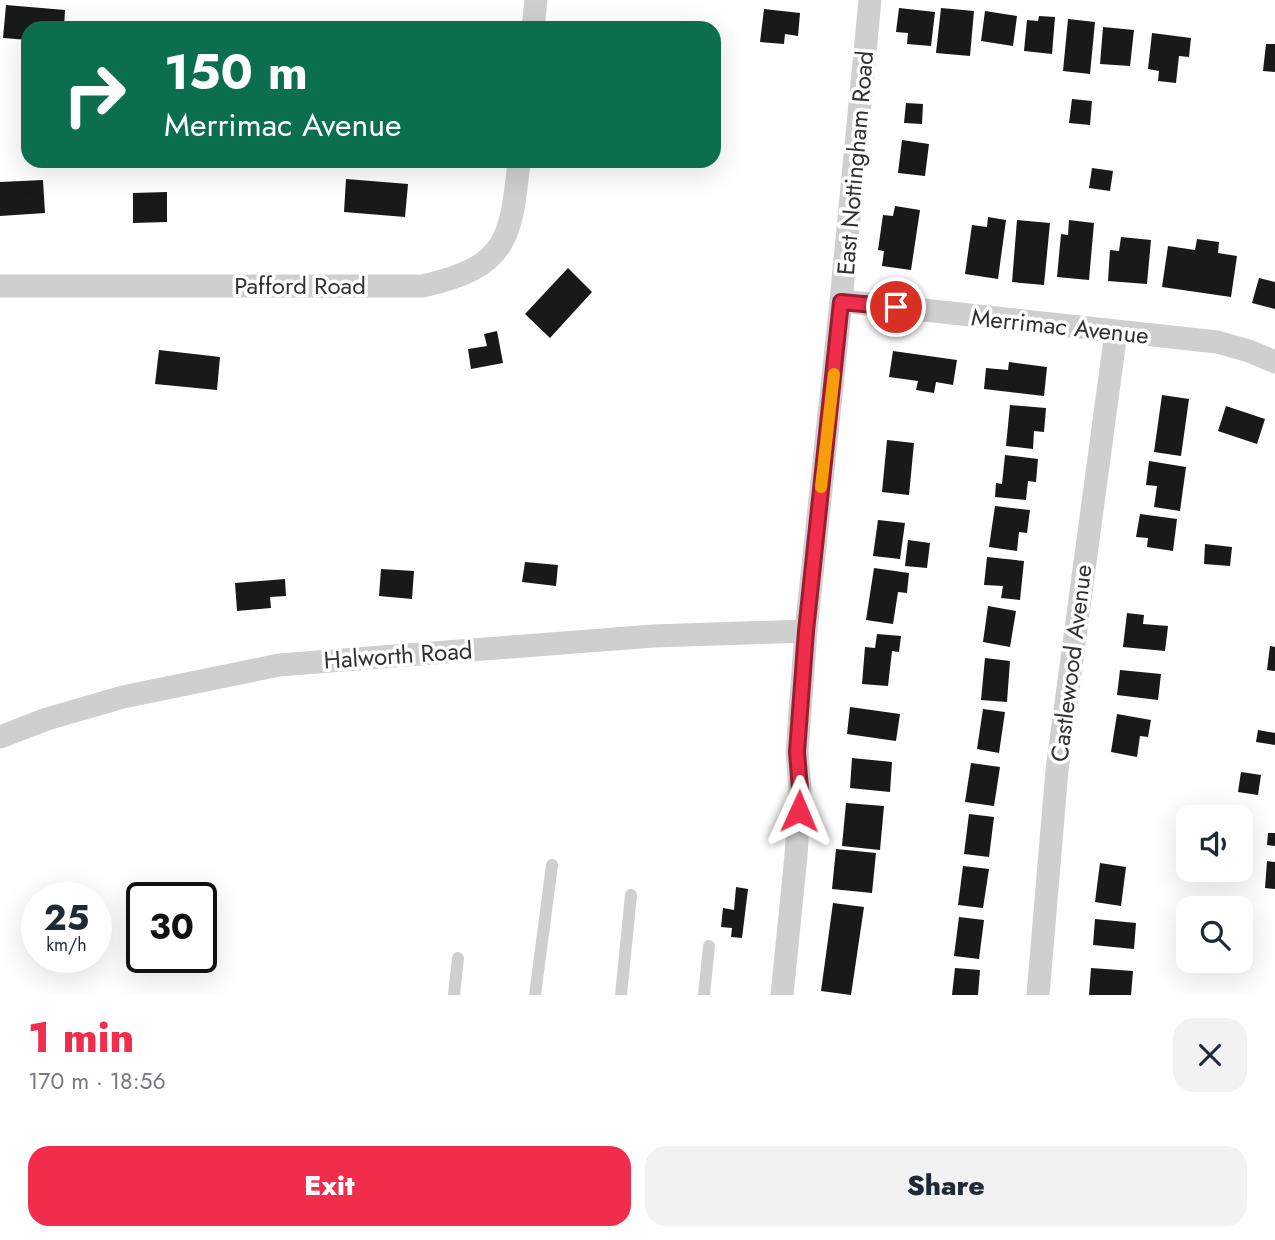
<!DOCTYPE html>
<html lang="en">
<head>
<meta charset="utf-8">
<style>
  body { margin:0; font-family:Jost,sans-serif; background:#f2f2f3; color:#1f2937; height:100vh; display:flex; flex-direction:column; font-size:26px; white-space:nowrap }
  * { box-sizing:border-box; margin:0 }
  p { font-size:23px; color:#747a83 }
  .icon { flex:none; width:38px; height:38px; fill:none; stroke:currentColor; stroke-width:2; stroke-linecap:round; stroke-linejoin:round }
  .map { position:relative; height:995px; overflow:hidden }
  .panel { display:flex; flex-direction:column; background:#fff; flex:1 }
  .panel>* { flex:none }
  .hud { position:absolute; left:21px; top:21px; width:700px; height:147px; border-radius:21px; box-shadow:0 7px 28px #0002; background:#0b6e4f; color:#fff; overflow:hidden }
  .buttons { position:absolute; left:1176px; top:805px; display:grid; gap:14px }
  .buttons a { display:grid; place-items:center; width:77px; height:77px; border-radius:14px; background:#fff; box-shadow:0 7px 28px #0002; font-size:35px }
  .speed { position:absolute; left:21px; top:882px; display:flex; gap:14px; font-size:35px; font-weight:700; text-align:center }
  .speed>* { display:grid; place-content:center; width:91px; height:91px; border-radius:50%; background:#fff; box-shadow:0 7px 28px #0002; line-height:1 }
  .speed small { font-size:18px; font-weight:400 }
  .speed .limit { border:4px solid #111; border-radius:10px; background:#fff; color:#111 }
  .pin { position:absolute; display:grid; place-items:center; width:60px; height:60px; color:#fff; margin:-30px; border:4px solid #fff; border-radius:50%; box-shadow:0 2px 7px #0007 }
  .me { position:absolute; width:77px; margin:-38px; rotate:1deg; stroke-linejoin:round; filter:drop-shadow(0 0 5px #0008) }
  .turn { display:flex; align-items:center; gap:24px; height:147px; padding:0 28px; font-size:32px }
  .turn .icon { width:91px; height:91px; stroke-width:2.5 }
  .turn b { display:block; font-size:49px; line-height:60px }
  .round { display:grid; place-items:center; flex:none; width:74px; height:74px; border-radius:21px; background:#f2f2f3 }
  .headline { display:flex; align-items:center; justify-content:space-between; height:119px; padding:0 28px }
  h1 { font-size:42px; font-weight:800; line-height:52px; color:#f02d4a }
  .cta { display:flex; gap:14px; margin-top:auto; padding:14px 28px }
  .cta a { flex:1; height:80px; border-radius:21px; background:#f02d4a; color:#fff; font-size:28px; font-weight:800; line-height:80px; text-align:center }
  .cta a+a { background:#f2f2f3; color:#1f2937 }
  .map>svg:first-child { display:block }
</style>
</head>
<body>
<div class="map">
<svg width="1275" height="995" viewBox="0 0 1275 995">
  <rect width="100%" height="100%" fill="#fff"/>
  <!-- building -->
  <path fill="#191919" d="M 6,5 L 65,10 L 64,28 L 28,28 L 28,40 L 3,38 Z
    M 899,8 L 935,12 L 931,46 L 907,44 L 908,33 L 896,32 Z
    M 941,8 L 974,11 L 970,56 L 936,53 Z
    M 764,9 L 800,13 L 798,36 L 785,34 L 784,44 L 760,42 Z
    M 985,11 L 1017,16 L 1013,46 L 981,41 Z
    M 1039,16 L 1055,17 L 1052,54 L 1024,51 L 1027,20 L 1038,21 Z
    M 1068,19 L 1095,22 L 1090,74 L 1063,71 Z
    M 1103,27 L 1134,30 L 1130,66 L 1100,64 Z
    M 1152,33 L 1191,38 L 1189,57 L 1179,56 L 1176,83 L 1158,81 L 1159,71 L 1148,69 Z
    M 1266,44 L 1275,44 L 1275,72 L 1263,71 Z
    M 1072,99 L 1092,101 L 1090,125 L 1069,123 Z
    M 906,103 L 923,104 L 922,124 L 904,123 Z
    M 902,140 L 929,144 L 925,176 L 898,173 Z
    M 1092,168 L 1113,171 L 1110,191 L 1089,188 Z
    M 346,179 L 408,184 L 405,217 L 344,212 Z
    M 43,180 L 45,213 L 0,216 L 0,182 Z
    M 167,192 L 167,222 L 133,223 L 133,193 Z
    M 895,206 L 920,210 L 911,270 L 882,266 L 884,251 L 878,250 L 883,215 L 893,216 Z
    M 988,217 L 1006,220 L 998,279 L 965,274 L 972,225 L 987,227 Z
    M 1017,220 L 1050,223 L 1044,285 L 1012,282 Z
    M 1069,220 L 1094,223 L 1089,280 L 1057,277 L 1061,234 L 1068,235 Z
    M 1121,237 L 1151,240 L 1147,284 L 1108,281 L 1110,250 L 1119,251 Z
    M 1197,239 L 1219,242 L 1218,253 L 1237,256 L 1231,297 L 1162,287 L 1168,246 L 1195,250 Z
    M 568,268 L 592,292 L 550,338 L 525,314 Z
    M 1259,278 L 1275,282 L 1275,309 L 1252,303 Z
    M 497,331 L 503,363 L 471,369 L 468,349 L 487,346 L 484,334 Z
    M 159,350 L 220,357 L 217,390 L 155,384 Z
    M 893,351 L 957,360 L 953,385 L 936,382 L 934,393 L 916,390 L 918,381 L 889,377 Z
    M 1009,362 L 1047,367 L 1044,396 L 984,389 L 986,368 L 1008,370 Z
    M 1162,395 L 1189,399 L 1181,456 L 1154,452 Z
    M 1010,405 L 1046,408 L 1044,432 L 1034,431 L 1033,449 L 1006,446 Z
    M 1226,406 L 1265,419 L 1257,444 L 1218,431 Z
    M 887,440 L 914,443 L 909,495 L 882,492 Z
    M 1005,455 L 1038,459 L 1036,482 L 1028,481 L 1026,500 L 995,497 L 996,483 L 1002,484 Z
    M 1149,461 L 1186,467 L 1180,511 L 1154,507 L 1157,486 L 1146,485 Z
    M 995,506 L 1030,510 L 1027,533 L 1019,532 L 1017,551 L 989,547 Z
    M 1140,514 L 1177,519 L 1173,551 L 1147,547 L 1148,538 L 1136,537 Z
    M 878,520 L 905,523 L 900,559 L 873,556 Z
    M 908,540 L 930,543 L 927,568 L 905,566 Z
    M 1205,544 L 1232,547 L 1230,566 L 1204,564 Z
    M 987,557 L 1024,561 L 1020,600 L 1001,598 L 1003,586 L 984,585 Z
    M 525,562 L 558,565 L 556,586 L 522,582 Z
    M 874,568 L 909,573 L 907,593 L 898,592 L 893,624 L 866,620 Z
    M 381,569 L 414,571 L 412,599 L 379,596 Z
    M 285,579 L 286,596 L 270,597 L 271,608 L 237,611 L 235,583 Z
    M 988,606 L 1016,611 L 1010,647 L 983,642 Z
    M 1127,613 L 1144,615 L 1143,624 L 1168,626 L 1165,651 L 1123,647 Z
    M 877,634 L 901,636 L 899,652 L 892,651 L 888,686 L 862,684 L 865,647 L 875,648 Z
    M 1270,646 L 1275,647 L 1275,671 L 1267,670 Z
    M 985,658 L 1010,661 L 1007,702 L 981,700 Z
    M 1120,670 L 1161,674 L 1158,700 L 1117,695 Z
    M 850,707 L 900,714 L 896,741 L 847,734 Z
    M 983,709 L 1005,712 L 999,753 L 977,749 Z
    M 1117,714 L 1151,720 L 1148,737 L 1140,736 L 1137,757 L 1111,752 Z
    M 1258,730 L 1275,733 L 1275,745 L 1256,742 Z
    M 852,758 L 892,762 L 890,792 L 850,788 Z
    M 971,763 L 1000,767 L 994,806 L 965,802 Z
    M 1241,772 L 1261,775 L 1258,795 L 1238,792 Z
    M 846,803 L 884,806 L 880,850 L 842,846 Z
    M 969,814 L 994,817 L 989,857 L 964,854 Z
    M 1268,833 L 1275,833 L 1275,846 L 1267,845 Z
    M 836,849 L 876,853 L 872,893 L 832,889 Z
    M 1267,861 L 1275,862 L 1275,889 L 1265,888 Z
    M 1100,863 L 1126,867 L 1121,906 L 1095,902 Z
    M 963,866 L 989,869 L 983,908 L 958,905 Z
    M 736,887 L 748,889 L 742,938 L 731,937 L 732,928 L 721,927 L 723,908 L 734,910 Z
    M 833,903 L 864,907 L 851,995 L 821,991 Z
    M 959,917 L 984,920 L 979,959 L 954,956 Z
    M 1095,919 L 1136,923 L 1134,949 L 1093,945 Z
    M 955,968 L 980,970 L 978,995 L 952,995 Z
    M 1091,968 L 1133,971 L 1131,995 L 1089,995 Z"/>
  <g fill="none" stroke-linecap="round" stroke-linejoin="round">
    <!-- service -->
    <path stroke="#cfcfcf" stroke-width="12" d="M 454,995 L 458,958
      M 535,995 L 552,865
      M 621,995 L 631,895
      M 704,995 L 709,946"/>
    <!-- minor -->
    <path stroke="#cfcfcf" stroke-width="23" d="M 533,28 L 536,0
      M 0,286 L 423,286 C 507,267 511,240 519,161
      M 841,301 L 1217,342 L 1249,351 L 1275,362
      M 0,737 L 47,719 L 123,697 L 279,665 L 653,636 L 806,631
      M 782,995 L 796,856 L 800,789 L 797,752 L 806,631 L 841,301 L 870,0
      M 1038,995 L 1057,770 L 1116,332"/>
  </g>
  <g fill="none" stroke-linecap="round" stroke-linejoin="round">
    <defs>
      <path id="route" d="M 799,811 L 800,789 L 797,752 L 806,631 L 841,302 L 896,307"/>
    </defs>
    <!-- route casing -->
    <use href="#route" stroke="#9c1d30" stroke-width="18"/>
    <!-- route -->
    <use href="#route" stroke="#f02d4a" stroke-width="12"/>
    <!-- slow -->
    <path stroke="#f59e0b" stroke-width="12" d="M 821,487 L 834,374"/>
  </g>
  <g text-anchor="middle" dominant-baseline="central" stroke-width="7" stroke-linejoin="round" paint-order="stroke">
    <!-- street labels -->
    <g font-size="24" fill="#323232" stroke="#fff">
      <text transform="translate(855 163) rotate(-85)">East Nottingham Road</text>
      <text x="300" y="285">Pafford Road</text>
      <text transform="translate(1060 326) rotate(6)">Merrimac Avenue</text>
      <text transform="translate(398 655) rotate(-4)">Halworth Road</text>
      <text transform="translate(1071 663) rotate(-83)">Castlewood Avenue</text>
    </g>
  </g>
</svg>
<div class="buttons">
<a><svg class="icon" aria-label="sound" viewBox="0 0 24 24"><path d="M4 9h4l5-4v14l-5-4H4zM17 9q2 3 0 6"/></svg></a>
<a><svg class="icon" aria-label="search" viewBox="0 0 24 24"><circle cx="10" cy="10" r="6"/><path d="M15 15l6 6"/></svg></a>
</div>
<div class="speed"><div>25<small>km/h</small></div><div class="limit">30</div></div>
<div class="pin" style="left:896px;top:307px;background:#d93025"><svg class="icon" aria-label="arrive" viewBox="0 0 24 24"><path d="M6 21V4h12l-3 4 3 4H6"/></svg></div>
<svg class="me" style="left:799px;top:811px" viewBox="-20 -20 40 40"><path d="M0-17L14 15 0 8-14 15z" fill="#f02d4a" stroke="#fff" stroke-width="4"/></svg>
<div class="hud">
<div class="turn"><svg class="icon" aria-label="right" viewBox="0 0 24 24"><path d="M7 20v-9h11M14 6l5 5-5 5"/></svg><div><b>150 m</b>Merrimac Avenue</div></div>
</div>
</div>
<section class="panel">
<div class="headline"><div><h1>1 min</h1><p>170 m · 18:56</p></div><a class="round"><svg class="icon" aria-label="close" viewBox="0 0 24 24"><path d="M6 6l12 12M18 6L6 18"/></svg></a></div>
<div class="cta"><a>Exit</a><a>Share</a></div>
</section>
</body>
</html>
